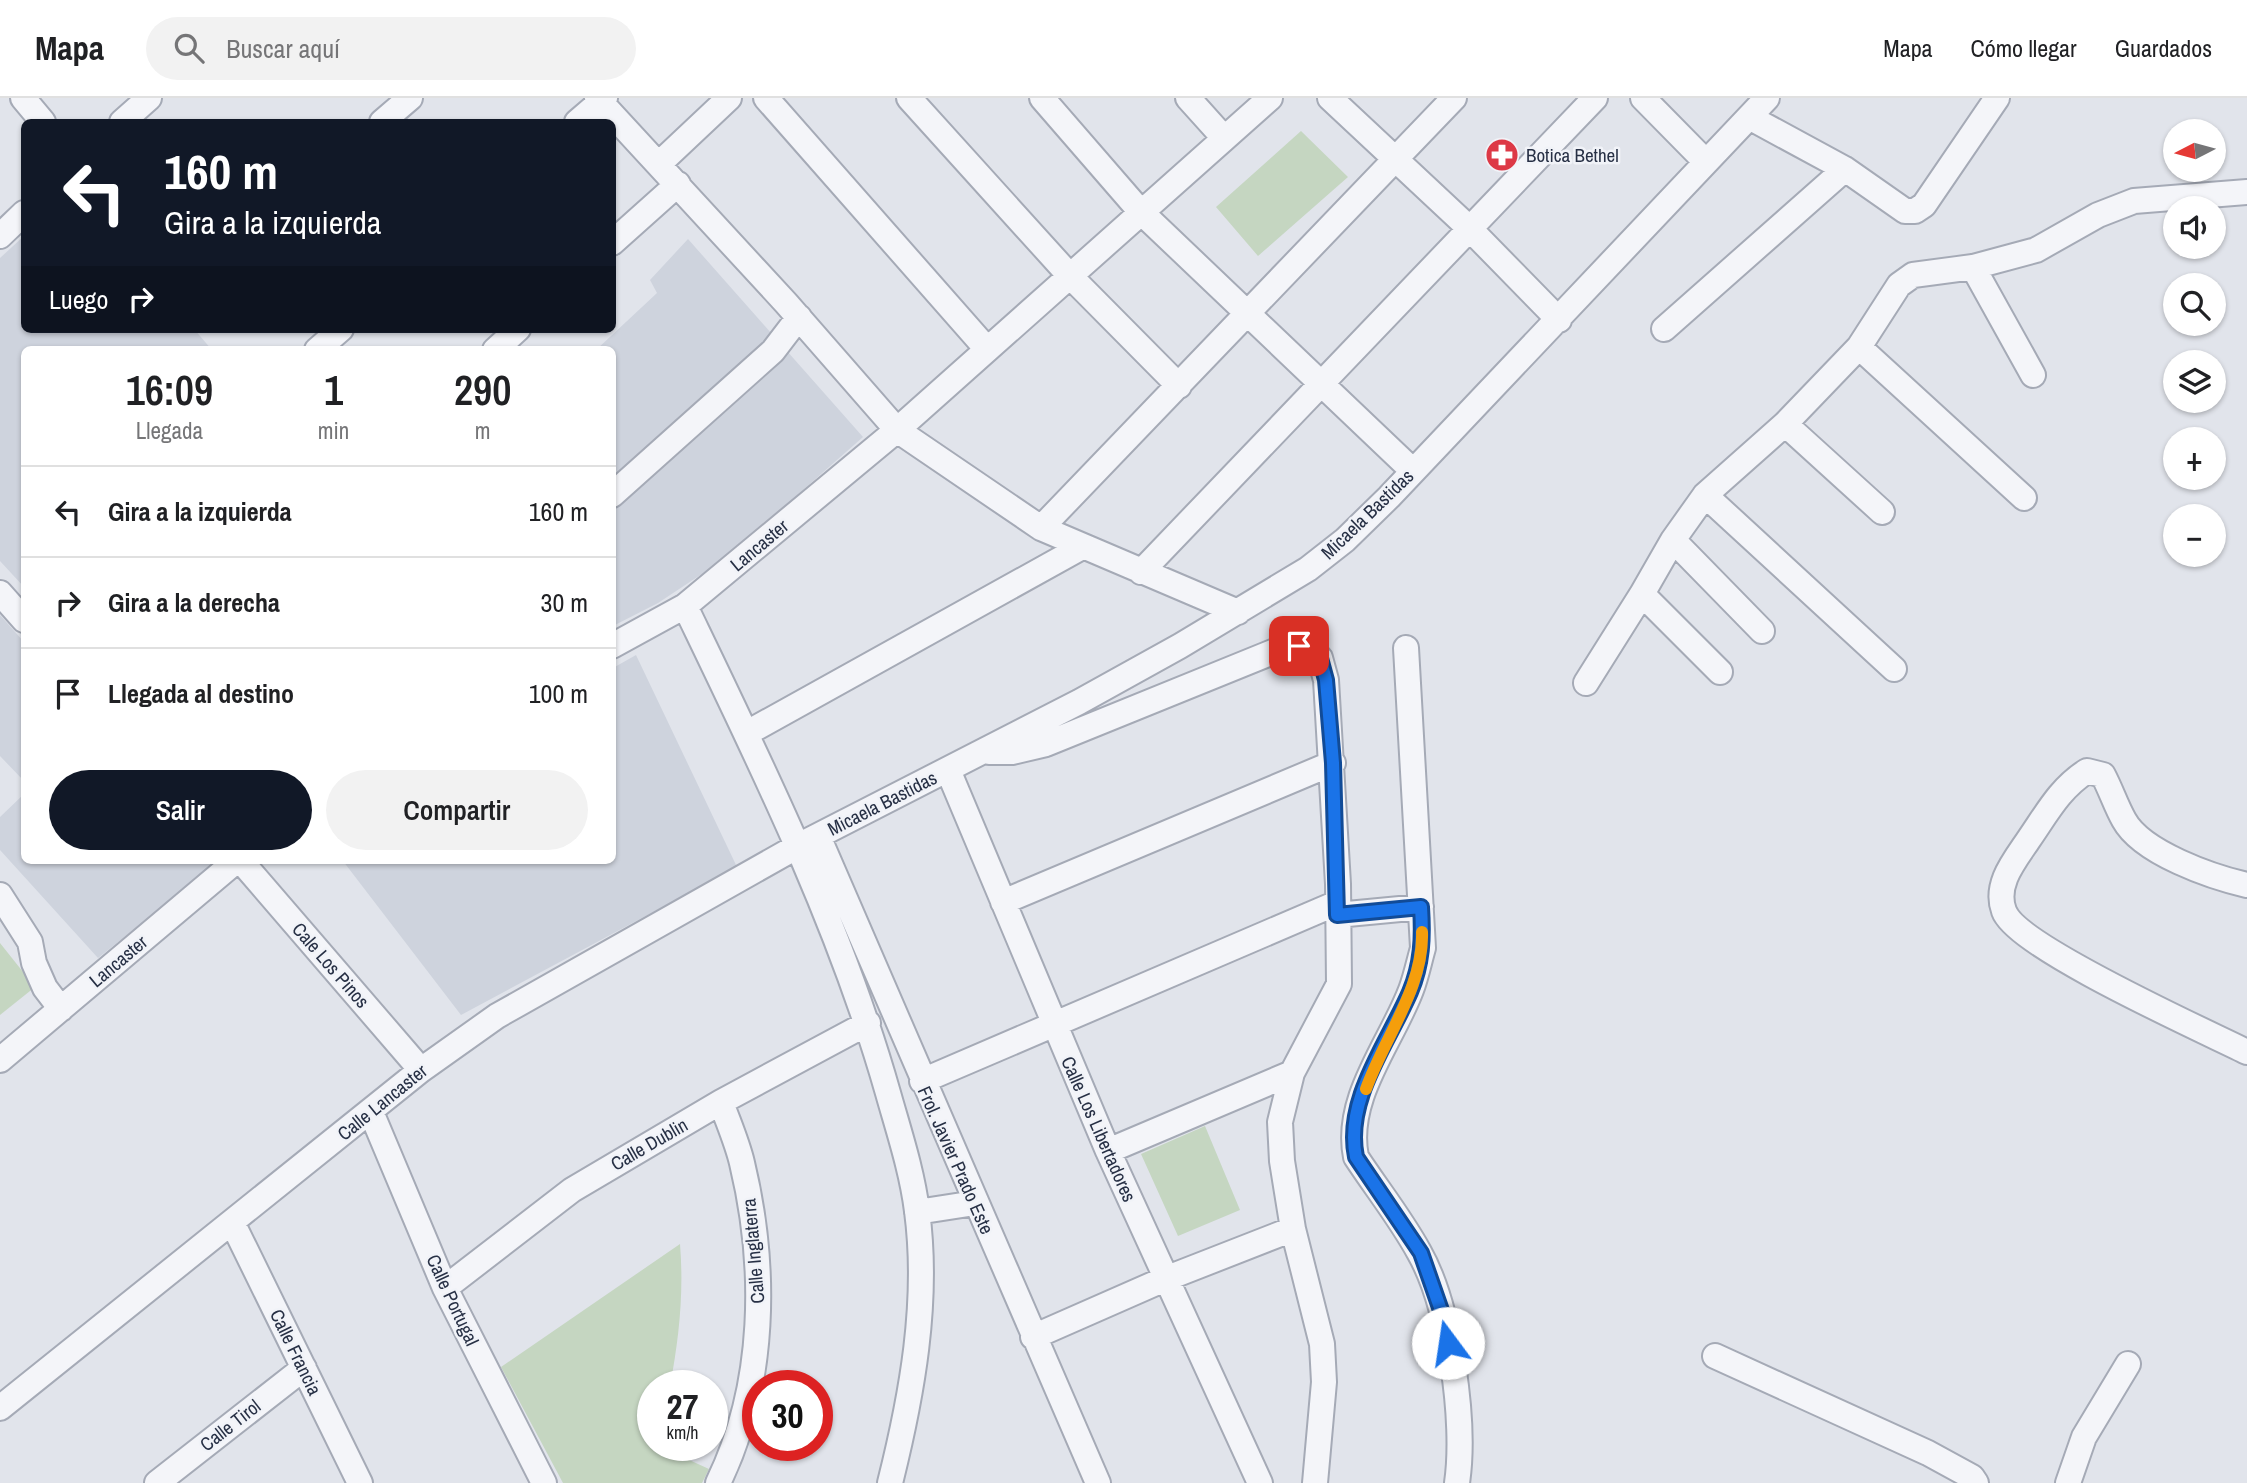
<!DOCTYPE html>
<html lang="es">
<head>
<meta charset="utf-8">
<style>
  body { margin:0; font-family:"Archivo Narrow",sans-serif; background:#f2f2f2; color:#202124; height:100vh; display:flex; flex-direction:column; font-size:26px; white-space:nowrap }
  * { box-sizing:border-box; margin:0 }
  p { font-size:23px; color:#757577 }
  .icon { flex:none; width:38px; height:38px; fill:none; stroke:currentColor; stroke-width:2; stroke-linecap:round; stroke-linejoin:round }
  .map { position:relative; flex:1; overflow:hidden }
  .side { position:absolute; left:21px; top:248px; width:595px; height:518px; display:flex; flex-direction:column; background:#fff; border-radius:10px; box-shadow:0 2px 5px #0004 }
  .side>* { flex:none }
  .top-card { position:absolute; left:21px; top:21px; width:595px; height:214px; border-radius:10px; box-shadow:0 2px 5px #0004; background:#111827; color:#fff; overflow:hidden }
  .needle { width:46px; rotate:264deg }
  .tools { position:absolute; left:2163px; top:21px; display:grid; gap:14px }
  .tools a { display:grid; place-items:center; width:63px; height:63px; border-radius:50%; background:#fff; box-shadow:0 2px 5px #0004; font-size:35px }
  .speed { position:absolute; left:637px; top:1272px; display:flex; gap:14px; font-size:35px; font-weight:700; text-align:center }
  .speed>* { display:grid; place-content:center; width:91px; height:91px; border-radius:50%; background:#fff; box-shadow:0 2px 5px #0004; line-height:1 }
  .speed small { font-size:18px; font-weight:400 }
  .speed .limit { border:10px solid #d22; background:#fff; color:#111 }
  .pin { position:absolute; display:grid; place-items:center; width:60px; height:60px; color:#fff; margin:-30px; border-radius:14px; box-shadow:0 4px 10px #0006 }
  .me { position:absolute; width:77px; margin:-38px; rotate:346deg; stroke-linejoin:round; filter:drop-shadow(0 0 5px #0008) }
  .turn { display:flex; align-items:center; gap:24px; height:147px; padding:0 28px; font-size:32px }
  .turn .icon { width:91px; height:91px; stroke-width:2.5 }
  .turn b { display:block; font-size:49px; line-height:60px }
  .then { display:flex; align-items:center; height:66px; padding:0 28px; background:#0003; gap:14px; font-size:26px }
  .eta { display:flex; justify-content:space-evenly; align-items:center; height:119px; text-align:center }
  .eta b { font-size:42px; font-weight:600; line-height:49px }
  .button { display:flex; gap:14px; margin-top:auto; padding:14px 28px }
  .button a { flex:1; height:80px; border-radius:42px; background:#111827; color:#fff; font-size:28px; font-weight:600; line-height:80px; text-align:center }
  .button a+a { background:#f2f2f2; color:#202124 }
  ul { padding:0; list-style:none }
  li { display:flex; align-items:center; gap:21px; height:91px; padding:0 28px; border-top:2px solid #e0e0e0 }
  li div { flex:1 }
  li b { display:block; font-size:26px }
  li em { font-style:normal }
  header { display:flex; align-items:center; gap:42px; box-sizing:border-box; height:98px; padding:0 35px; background:#fff; border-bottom:2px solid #e0e0e0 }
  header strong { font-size:33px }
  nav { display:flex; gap:38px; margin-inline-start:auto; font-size:24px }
  .search { width:490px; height:63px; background:#f2f2f2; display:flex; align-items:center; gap:18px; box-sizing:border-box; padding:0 24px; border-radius:38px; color:#757577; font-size:26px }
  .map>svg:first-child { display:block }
</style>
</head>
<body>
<header>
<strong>Mapa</strong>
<div class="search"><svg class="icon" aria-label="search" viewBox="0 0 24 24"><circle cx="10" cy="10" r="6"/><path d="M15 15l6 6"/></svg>Buscar aquí</div>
<nav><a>Mapa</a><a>Cómo llegar</a><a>Guardados</a></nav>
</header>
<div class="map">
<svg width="2247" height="1385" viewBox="0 0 2247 1385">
  <rect width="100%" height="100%" fill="#e1e4eb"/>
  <!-- built -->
  <path fill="#ced3dd" d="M 24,138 L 24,231 L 194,231 L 212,252 L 24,252 L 24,489 L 0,463 L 0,160 Z
    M 688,141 L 863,339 L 726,460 L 658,505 L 613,528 L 612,252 L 596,252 L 657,195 L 650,182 Z
    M 0,517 L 24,544 L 24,683 L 0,658 Z
    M 636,557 L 737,769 L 461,917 L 343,763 L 612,763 L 613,570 Z
    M 24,696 L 24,763 L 213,763 L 212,769 L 98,860 L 0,752 L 0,719 Z"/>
  <!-- green -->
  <path fill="#c5d6c1" d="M 1301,33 L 1348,79 L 1258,158 L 1216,109 Z
    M 0,845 L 35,889 L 0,917 Z
    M 1205,1028 L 1240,1112 L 1178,1138 L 1141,1056 Z
    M 680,1146 C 684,1195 679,1240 670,1288 L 653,1288 L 652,1345 L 709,1371 L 702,1385 L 563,1385 L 501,1269 Z"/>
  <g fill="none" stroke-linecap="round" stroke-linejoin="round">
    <defs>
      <path id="minor" d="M 23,0 L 43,24
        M 597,0 L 786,205 L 897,332 L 1041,430 L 1238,514
        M 766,0 L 986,250
        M 909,0 L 1070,178 L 1179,288
        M 1042,0 L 1140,113 L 1413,373
        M 1188,0 L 1224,40
        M 1330,0 L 1468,129 L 1559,222
        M 1643,0 L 1706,64
        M 1749,19 L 1845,71 L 1905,113 L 1915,113 L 1924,107 L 1997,0
        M 122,24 L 149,0
        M 382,24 L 410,0
        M 577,24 L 605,0
        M 660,65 L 729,0
        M 0,138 L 24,115
        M 612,145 L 678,86
        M 1973,169 L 2033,277
        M 1664,231 L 1845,71
        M 1859,249 L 2024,400
        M 317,252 L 341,231
        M 495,252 L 518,231
        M 1785,326 L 1882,414
        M 612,397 L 773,253 L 799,219
        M 1705,397 L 1894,571
        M 1041,430 L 1454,0
        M 1673,442 L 1762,533
        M 1141,474 L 1595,0
        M 0,495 L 24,522
        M 685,508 C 761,666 840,826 888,995 C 899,1034 912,1073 917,1113 C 929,1204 912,1297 890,1385
        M 612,548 L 685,508 L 897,332 L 1270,0
        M 1406,550 L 1423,850 C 1419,864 1416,879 1411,892 C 1391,945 1344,1000 1356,1059 C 1377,1091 1401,1121 1419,1154 C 1450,1208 1466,1324 1457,1385
        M 1720,574 L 1642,496 L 1673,442 L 1705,397 L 1785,326 L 1859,249 L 1899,187 L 1913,177 L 1973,169 L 2036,152 L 2098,117 L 2134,103 L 2247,94
        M 1586,585 L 1642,496
        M 747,635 L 1082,449
        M 989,654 L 1012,654 L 1046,646 L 1285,549 L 1310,551 L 1320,560 L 1326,582 L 1338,786 L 1339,886 L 1292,975 L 1280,1024 L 1282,1063 L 1293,1131 L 1322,1246 L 1324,1284 L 1315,1385
        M 948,672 L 1108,1053 L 1260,1385
        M 818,738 L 1098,1385
        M 241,763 L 421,972
        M 2247,787 C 2212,779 2142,755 2124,722 C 2116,708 2111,692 2103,677 L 2087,673 C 2060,690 2047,715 2029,741 C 2015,762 1994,786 2004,813 C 2017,849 2205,933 2247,954
        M 0,797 L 30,844 L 34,865 L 45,890 L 61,911
        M 1003,804 L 1333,665
        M 1337,817 L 1421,809
        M 0,962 L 236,763
        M 922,983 L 1337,805
        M 371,1014 L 445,1190 L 544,1385
        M 1108,1053 L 1292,975
        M 917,1114 L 975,1105
        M 232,1124 L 360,1385
        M 445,1190 L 572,1092 L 721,1004 L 868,925
        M 1033,1239 L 1165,1181 L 1293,1131
        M 1715,1258 L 1928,1355 L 1972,1379 L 1976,1385
        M 0,1310 L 421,972 L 497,918 L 798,748 L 1079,604 L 1180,548 L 1308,471 L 1345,442 L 1389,399 L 1767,0
        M 157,1385 L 304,1270
        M 718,1385 C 766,1287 767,1169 742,1065 C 737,1044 728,1024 721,1004
        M 2068,1385 L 2084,1339 L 2128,1266"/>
    </defs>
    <!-- minor casing -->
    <use href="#minor" stroke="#a5aab6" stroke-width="28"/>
    <!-- minor -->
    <use href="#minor" stroke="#f4f5f9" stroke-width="24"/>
  </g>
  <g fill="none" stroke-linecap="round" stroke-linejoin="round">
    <defs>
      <path id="route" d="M 1299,548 L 1310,551 L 1320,560 L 1326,582 L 1333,665 L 1337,817 L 1421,809 C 1423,839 1422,866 1410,894 C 1388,945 1344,1002 1356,1059 L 1421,1155 L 1444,1221 L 1448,1245"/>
    </defs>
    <!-- route casing -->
    <use href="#route" stroke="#114b97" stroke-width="18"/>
    <!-- route -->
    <use href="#route" stroke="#1a73e8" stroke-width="12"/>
    <!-- slow -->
    <path stroke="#f59e0b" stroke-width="12" d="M 1366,991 C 1384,940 1424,889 1422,834"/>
  </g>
  <!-- icons -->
  <defs>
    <symbol id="pharmacy-disc" viewBox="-11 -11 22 22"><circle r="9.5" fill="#dd3946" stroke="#f1f3f8"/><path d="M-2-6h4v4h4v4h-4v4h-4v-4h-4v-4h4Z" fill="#fff"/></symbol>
  </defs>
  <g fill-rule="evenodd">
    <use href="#pharmacy-disc" x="1483" y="38" width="38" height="38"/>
  </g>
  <g text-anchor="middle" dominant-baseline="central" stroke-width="5" stroke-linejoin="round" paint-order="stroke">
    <!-- poi labels -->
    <g font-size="19" fill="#273045" stroke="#f1f3f8" text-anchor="start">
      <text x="1526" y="57">Botica Bethel</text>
    </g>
    <!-- street labels -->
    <g font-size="19" fill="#273045" stroke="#f1f3f8">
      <text transform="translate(1367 416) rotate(-44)">Micaela Bastidas</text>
      <text transform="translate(759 447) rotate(-40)">Lancaster</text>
      <text transform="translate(882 705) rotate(-27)">Micaela Bastidas</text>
      <text transform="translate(118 863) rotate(-40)">Lancaster</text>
      <text transform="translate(331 867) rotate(49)">Cale Los Pinos</text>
      <text transform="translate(382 1004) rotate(-39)">Calle Lancaster</text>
      <text transform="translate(1099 1031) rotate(66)">Calle Los Libertadores</text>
      <text transform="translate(649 1046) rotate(-30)">Calle Dublin</text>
      <text transform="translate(956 1062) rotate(66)">Frol. Javier Prado Este</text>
      <text transform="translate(753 1153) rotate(-95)">Calle Inglaterra</text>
      <text transform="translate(453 1202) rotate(65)">Calle Portugal</text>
      <text transform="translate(296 1254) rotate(64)">Calle Francia</text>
      <text transform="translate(230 1327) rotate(-38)">Calle Tirol</text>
    </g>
  </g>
</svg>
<div class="tools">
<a><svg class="needle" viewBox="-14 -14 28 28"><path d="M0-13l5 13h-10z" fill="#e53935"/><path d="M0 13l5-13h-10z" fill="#757577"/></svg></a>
<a><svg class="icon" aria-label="sound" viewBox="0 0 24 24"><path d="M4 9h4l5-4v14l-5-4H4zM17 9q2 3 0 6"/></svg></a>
<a><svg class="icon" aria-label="search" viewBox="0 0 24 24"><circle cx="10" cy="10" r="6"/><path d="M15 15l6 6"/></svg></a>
<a><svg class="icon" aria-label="layers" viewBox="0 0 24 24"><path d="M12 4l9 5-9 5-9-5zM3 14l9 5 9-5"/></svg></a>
<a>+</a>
<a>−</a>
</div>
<div class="speed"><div>27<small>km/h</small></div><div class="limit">30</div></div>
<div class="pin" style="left:1299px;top:548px;background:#d93025"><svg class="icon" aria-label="arrive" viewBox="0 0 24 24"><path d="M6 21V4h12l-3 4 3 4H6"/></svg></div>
<svg class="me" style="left:1448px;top:1245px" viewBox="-20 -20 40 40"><circle r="19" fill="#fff"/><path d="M0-13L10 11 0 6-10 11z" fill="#1a73e8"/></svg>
<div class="top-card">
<div class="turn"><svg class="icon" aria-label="left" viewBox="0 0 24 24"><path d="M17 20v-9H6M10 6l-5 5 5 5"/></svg><div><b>160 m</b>Gira a la izquierda</div></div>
<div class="then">Luego<svg class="icon" aria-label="right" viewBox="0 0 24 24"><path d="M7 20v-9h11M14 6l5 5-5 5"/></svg></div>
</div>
<section class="side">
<div class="eta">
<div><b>16:09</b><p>Llegada</p></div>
<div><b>1</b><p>min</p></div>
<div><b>290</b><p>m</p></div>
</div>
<ul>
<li><svg class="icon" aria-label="left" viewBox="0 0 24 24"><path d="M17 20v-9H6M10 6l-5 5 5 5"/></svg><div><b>Gira a la izquierda</b></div><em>160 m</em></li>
<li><svg class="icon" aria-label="right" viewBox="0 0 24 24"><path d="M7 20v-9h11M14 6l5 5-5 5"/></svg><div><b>Gira a la derecha</b></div><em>30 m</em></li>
<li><svg class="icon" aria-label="arrive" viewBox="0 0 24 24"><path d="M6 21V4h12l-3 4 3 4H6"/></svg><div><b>Llegada al destino</b></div><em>100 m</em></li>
</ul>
<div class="button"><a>Salir</a><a>Compartir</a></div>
</section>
</div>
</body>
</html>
